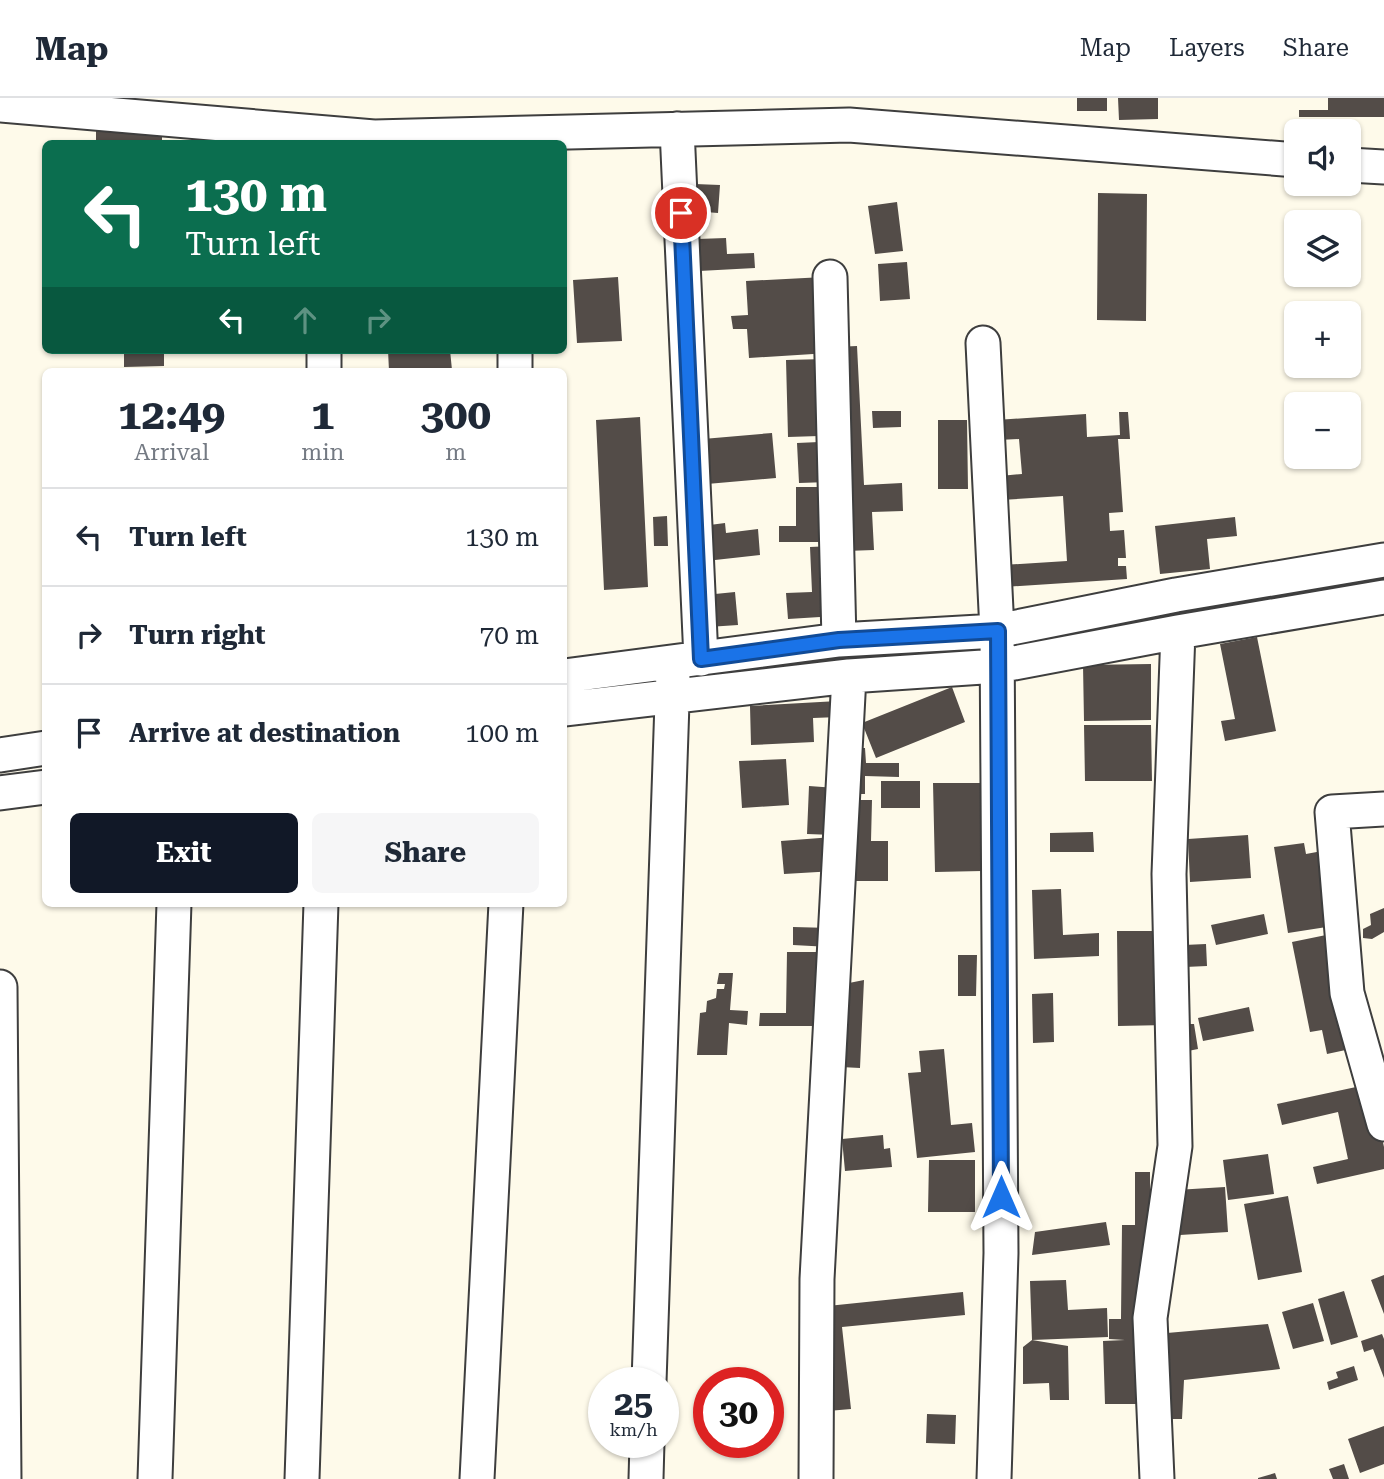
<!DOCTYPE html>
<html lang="en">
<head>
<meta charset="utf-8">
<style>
  body { margin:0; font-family:"Roboto Serif",serif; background:#f6f6f7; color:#1f2937; height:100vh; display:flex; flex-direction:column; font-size:26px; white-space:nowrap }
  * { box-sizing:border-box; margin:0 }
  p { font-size:23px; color:#747a83 }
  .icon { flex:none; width:38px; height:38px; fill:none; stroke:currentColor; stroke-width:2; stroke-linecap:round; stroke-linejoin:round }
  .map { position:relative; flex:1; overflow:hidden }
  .details { position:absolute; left:42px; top:270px; width:525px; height:539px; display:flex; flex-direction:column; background:#fff; border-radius:10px; box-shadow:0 2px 5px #0004 }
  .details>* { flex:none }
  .guide { position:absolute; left:42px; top:42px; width:525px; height:214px; border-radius:10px; box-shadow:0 2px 5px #0004; background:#0b6e4f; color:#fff; overflow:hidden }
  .fabs { position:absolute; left:1284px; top:21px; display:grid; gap:14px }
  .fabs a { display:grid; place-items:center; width:77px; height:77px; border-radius:10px; background:#fff; box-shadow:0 2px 5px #0004; font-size:35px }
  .speed { position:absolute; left:588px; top:1269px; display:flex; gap:14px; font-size:35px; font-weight:700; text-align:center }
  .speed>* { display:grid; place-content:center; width:91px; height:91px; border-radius:50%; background:#fff; box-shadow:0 2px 5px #0004; line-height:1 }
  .speed small { font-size:18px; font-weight:400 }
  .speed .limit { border:10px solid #d22; background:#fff; color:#111 }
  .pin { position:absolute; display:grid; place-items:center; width:60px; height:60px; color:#fff; margin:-30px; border:4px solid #fff; border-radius:50%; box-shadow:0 2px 7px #0007 }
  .me { position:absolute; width:77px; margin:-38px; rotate:0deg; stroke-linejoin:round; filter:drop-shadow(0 0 5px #0008) }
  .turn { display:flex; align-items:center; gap:24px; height:147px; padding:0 28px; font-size:32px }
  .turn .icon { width:91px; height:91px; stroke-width:2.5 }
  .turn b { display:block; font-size:49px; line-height:60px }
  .lanes { display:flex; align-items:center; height:66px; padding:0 28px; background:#0003; justify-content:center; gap:35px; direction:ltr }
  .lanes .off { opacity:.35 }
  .eta { display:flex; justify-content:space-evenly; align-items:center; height:119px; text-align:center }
  .eta b { font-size:42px; font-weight:700; line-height:49px }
  .action { display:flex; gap:14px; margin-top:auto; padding:14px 28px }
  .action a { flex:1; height:80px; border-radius:10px; background:#111827; color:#fff; font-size:28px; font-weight:700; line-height:80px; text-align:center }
  .action a+a { background:#f6f6f7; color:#1f2937 }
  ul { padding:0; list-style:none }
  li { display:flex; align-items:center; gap:21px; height:98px; padding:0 28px; border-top:2px solid #e0e1e3 }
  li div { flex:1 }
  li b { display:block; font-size:26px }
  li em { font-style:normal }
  header { display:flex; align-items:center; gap:42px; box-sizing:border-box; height:98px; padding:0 35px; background:#fff; border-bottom:2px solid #e0e1e3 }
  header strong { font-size:33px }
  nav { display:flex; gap:38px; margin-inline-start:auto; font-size:24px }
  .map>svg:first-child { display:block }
</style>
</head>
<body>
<header>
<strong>Map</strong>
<nav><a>Map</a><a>Layers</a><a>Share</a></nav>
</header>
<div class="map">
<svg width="1384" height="1381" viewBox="0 0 1384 1381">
  <rect width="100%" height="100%" fill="#fefaea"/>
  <!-- building -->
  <path fill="#534c48" d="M 1077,0 L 1107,0 L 1107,13 L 1077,13 Z
    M 1118,0 L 1158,0 L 1158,21 L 1119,22 Z
    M 1328,0 L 1384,0 L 1384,19 L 1299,19 L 1299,12 L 1328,12 Z
    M 96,33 L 162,34 L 162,46 L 96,46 Z
    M 695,86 L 720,87 L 718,115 L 693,113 Z
    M 1098,95 L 1147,96 L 1146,223 L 1097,222 Z
    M 897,104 L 903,153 L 875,156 L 868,108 Z
    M 726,140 L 727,156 L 754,155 L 755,170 L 699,173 L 697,141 Z
    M 907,164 L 910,201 L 880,203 L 878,166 Z
    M 618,179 L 622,243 L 577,245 L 573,182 Z
    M 824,179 L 829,255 L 749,260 L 747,231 L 733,231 L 731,218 L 748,217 L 746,183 Z
    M 857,248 L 864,387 L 902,385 L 903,413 L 872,414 L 874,452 L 846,453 L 835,249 Z
    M 124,252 L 164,252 L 164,268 L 124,269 Z
    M 388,252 L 450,252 L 452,272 L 389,273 Z
    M 825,261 L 829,384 L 799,385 L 797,345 L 819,344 L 819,338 L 788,339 L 786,262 Z
    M 872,313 L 901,313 L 901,329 L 873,330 Z
    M 1119,314 L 1128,314 L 1130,341 L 1118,341 L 1123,414 L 1109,415 L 1110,433 L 1124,432 L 1126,460 L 1118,460 L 1118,468 L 1126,468 L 1127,481 L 1004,489 L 1002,467 L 1067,463 L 1063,398 L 1001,402 L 1000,378 L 1022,376 L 1019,341 L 998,342 L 996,322 L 1086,316 L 1087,339 L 1120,337 Z
    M 640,319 L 648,489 L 604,492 L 596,322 Z
    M 938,322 L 967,322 L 968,391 L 938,391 Z
    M 772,335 L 776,380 L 707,386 L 703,341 Z
    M 796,389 L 829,389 L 830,444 L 779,444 L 779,428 L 796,428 Z
    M 667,418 L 668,448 L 654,448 L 653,419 Z
    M 1235,419 L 1237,438 L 1207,441 L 1210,471 L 1160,476 L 1155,428 Z
    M 725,425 L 726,435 L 758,431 L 760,457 L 706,463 L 702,428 Z
    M 832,448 L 836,518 L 788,521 L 786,495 L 812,494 L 810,449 Z
    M 735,494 L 738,527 L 708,529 L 705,497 Z
    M 1257,539 L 1276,633 L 1225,643 L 1221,623 L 1235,621 L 1220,546 Z
    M 1151,566 L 1151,622 L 1084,623 L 1083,567 Z
    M 952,589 L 965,624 L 876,660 L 862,625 Z
    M 838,603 L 839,619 L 813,620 L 814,644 L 751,647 L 750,608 Z
    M 1084,627 L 1151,627 L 1152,683 L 1085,683 Z
    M 850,650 L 865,650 L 866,665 L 899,665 L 899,679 L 865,678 L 865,696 L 850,696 Z
    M 786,661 L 789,707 L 742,710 L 739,663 Z
    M 881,683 L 920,683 L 920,710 L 881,710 Z
    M 933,685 L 981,685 L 982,773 L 935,774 Z
    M 809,688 L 836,690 L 834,737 L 807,736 Z
    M 850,702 L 872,702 L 871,743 L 888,743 L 888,783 L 849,783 Z
    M 1093,734 L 1094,754 L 1050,754 L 1050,735 Z
    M 1248,737 L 1251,780 L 1190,784 L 1188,741 Z
    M 833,739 L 835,773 L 784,776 L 781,743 Z
    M 1304,745 L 1306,756 L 1322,753 L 1333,828 L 1288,835 L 1274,749 Z
    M 1061,791 L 1063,837 L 1099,835 L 1099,858 L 1034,861 L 1032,792 Z
    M 1384,810 L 1384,834 L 1372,841 L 1363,840 L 1363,831 L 1371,827 L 1370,816 Z
    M 1264,816 L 1268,836 L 1216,847 L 1211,827 Z
    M 793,829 L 831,830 L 830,849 L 793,847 Z
    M 1117,833 L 1166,833 L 1167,927 L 1118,928 Z
    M 1331,836 L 1355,950 L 1327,956 L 1322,932 L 1310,934 L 1292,844 Z
    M 1206,846 L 1207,868 L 1185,869 L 1184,847 Z
    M 787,854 L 828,854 L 827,928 L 759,928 L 760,915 L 786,915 Z
    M 958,857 L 977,857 L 976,898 L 958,898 Z
    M 719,875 L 733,875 L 730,912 L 748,913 L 747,927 L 729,925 L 727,957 L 697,957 L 700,915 L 706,914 L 707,903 L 716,900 L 717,891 L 724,891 L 725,886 L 717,886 Z
    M 864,882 L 860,970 L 841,969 L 844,886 Z
    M 1053,895 L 1054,944 L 1033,945 L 1032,896 Z
    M 1249,909 L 1254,933 L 1203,943 L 1198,920 Z
    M 1185,926 L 1194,926 L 1198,951 L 1183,954 Z
    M 944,951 L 951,1027 L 972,1025 L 975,1054 L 917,1060 L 908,975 L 921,974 L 919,953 Z
    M 1370,986 L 1384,1049 L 1384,1071 L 1317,1086 L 1313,1069 L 1348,1061 L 1338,1014 L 1282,1027 L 1277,1006 Z
    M 883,1037 L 884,1051 L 890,1050 L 892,1069 L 845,1073 L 842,1041 Z
    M 1268,1056 L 1274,1096 L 1228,1102 L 1223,1062 Z
    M 929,1062 L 975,1062 L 975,1114 L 928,1114 Z
    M 1135,1074 L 1150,1074 L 1150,1242 L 1145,1306 L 1105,1306 L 1103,1243 L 1125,1242 L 1109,1241 L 1109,1221 L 1121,1221 L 1122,1127 L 1135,1127 Z
    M 1225,1089 L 1228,1134 L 1180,1137 L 1176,1092 Z
    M 1288,1098 L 1302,1174 L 1258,1182 L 1244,1106 Z
    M 1106,1124 L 1110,1147 L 1032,1157 L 1035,1134 Z
    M 1384,1177 L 1384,1216 L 1371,1182 Z
    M 1066,1182 L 1068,1212 L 1107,1210 L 1108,1239 L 1032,1242 L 1030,1183 Z
    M 1344,1193 L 1358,1239 L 1331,1247 L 1318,1201 Z
    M 963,1194 L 965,1217 L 842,1229 L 851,1311 L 828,1313 L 818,1209 Z
    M 1313,1205 L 1324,1243 L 1293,1251 L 1282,1214 Z
    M 1268,1226 L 1280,1271 L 1184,1282 L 1182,1321 L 1166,1321 L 1167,1235 Z
    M 1382,1236 L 1384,1241 L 1384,1280 L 1373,1251 L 1364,1254 L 1361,1243 Z
    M 1032,1242 L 1068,1248 L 1069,1302 L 1050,1302 L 1049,1285 L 1023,1286 L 1023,1249 Z
    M 1354,1268 L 1358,1282 L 1329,1292 L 1327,1284 L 1338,1280 L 1336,1274 Z
    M 927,1316 L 956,1317 L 955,1346 L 926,1345 Z
    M 1384,1328 L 1384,1366 L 1360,1375 L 1348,1341 Z
    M 1344,1366 L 1349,1381 L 1333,1381 L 1329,1371 Z
    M 1275,1375 L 1277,1381 L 1258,1381 L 1258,1380 Z"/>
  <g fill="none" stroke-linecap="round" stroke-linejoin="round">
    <defs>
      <path id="minor" d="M 0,7 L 374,39 L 849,27 L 1297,62
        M 677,31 L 701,561
        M 1349,67 L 1384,69
        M 830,179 L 839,542
        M 983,245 L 997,533 L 1001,1155 L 994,1381
        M 324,252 L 324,273
        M 515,252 L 515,273
        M 564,578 L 839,542 L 997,533 L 1176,497 L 1384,462
        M 564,611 L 849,578 L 998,568 L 1178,534 L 1384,499
        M 0,657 L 46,650
        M 0,695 L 46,689
        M 1384,711 L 1332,714 L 1347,895 L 1384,1026
        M 0,889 L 4,1381
        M 649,1284 L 673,575
        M 155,1381 L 174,805
        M 302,1381 L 321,805
        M 477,1381 L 506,805
        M 646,1381 L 647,1344
        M 816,1381 L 817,1181 L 849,578
        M 1157,1381 L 1150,1220 L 1175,1048 L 1169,776 L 1178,534"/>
    </defs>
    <!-- minor casing -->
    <use href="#minor" stroke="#3e3e3e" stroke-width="37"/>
    <!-- minor -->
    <use href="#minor" stroke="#fff" stroke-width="33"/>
  </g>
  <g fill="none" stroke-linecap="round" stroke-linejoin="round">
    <defs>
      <path id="route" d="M 681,115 L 701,561 L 839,542 L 998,533 L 1001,1099"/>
    </defs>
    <!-- route casing -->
    <use href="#route" stroke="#114b97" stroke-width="18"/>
    <!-- route -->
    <use href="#route" stroke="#1a73e8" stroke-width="12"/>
  </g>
</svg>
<div class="fabs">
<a><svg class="icon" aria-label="sound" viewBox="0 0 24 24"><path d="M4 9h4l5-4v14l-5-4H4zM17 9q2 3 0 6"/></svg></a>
<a><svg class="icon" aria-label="layers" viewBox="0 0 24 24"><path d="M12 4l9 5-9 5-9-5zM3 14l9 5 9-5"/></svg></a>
<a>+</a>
<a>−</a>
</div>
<div class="speed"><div>25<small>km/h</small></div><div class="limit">30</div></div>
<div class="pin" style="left:681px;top:115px;background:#d93025"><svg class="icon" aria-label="arrive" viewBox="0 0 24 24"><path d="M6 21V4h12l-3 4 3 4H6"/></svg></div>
<svg class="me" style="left:1001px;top:1099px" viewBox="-20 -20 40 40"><path d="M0-17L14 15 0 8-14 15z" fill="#1a73e8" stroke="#fff" stroke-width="4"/></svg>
<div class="guide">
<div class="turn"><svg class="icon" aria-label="left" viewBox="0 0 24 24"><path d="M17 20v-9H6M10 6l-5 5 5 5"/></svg><div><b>130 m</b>Turn left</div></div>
<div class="lanes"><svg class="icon" aria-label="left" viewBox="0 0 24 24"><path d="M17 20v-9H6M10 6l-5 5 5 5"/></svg><svg class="icon off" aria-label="ahead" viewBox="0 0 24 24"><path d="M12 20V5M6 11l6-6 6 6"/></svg><svg class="icon off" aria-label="right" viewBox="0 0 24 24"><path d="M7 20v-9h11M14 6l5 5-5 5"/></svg></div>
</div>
<section class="details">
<div class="eta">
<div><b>12:49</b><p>Arrival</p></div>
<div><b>1</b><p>min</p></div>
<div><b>300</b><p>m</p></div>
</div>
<ul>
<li><svg class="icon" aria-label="left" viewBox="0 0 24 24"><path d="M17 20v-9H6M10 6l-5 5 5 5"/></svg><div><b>Turn left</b></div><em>130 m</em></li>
<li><svg class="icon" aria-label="right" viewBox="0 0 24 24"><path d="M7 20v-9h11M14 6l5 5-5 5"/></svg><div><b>Turn right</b></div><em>70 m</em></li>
<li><svg class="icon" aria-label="arrive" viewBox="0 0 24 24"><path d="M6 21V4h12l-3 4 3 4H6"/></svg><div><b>Arrive at destination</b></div><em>100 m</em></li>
</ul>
<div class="action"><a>Exit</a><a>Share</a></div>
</section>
</div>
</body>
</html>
